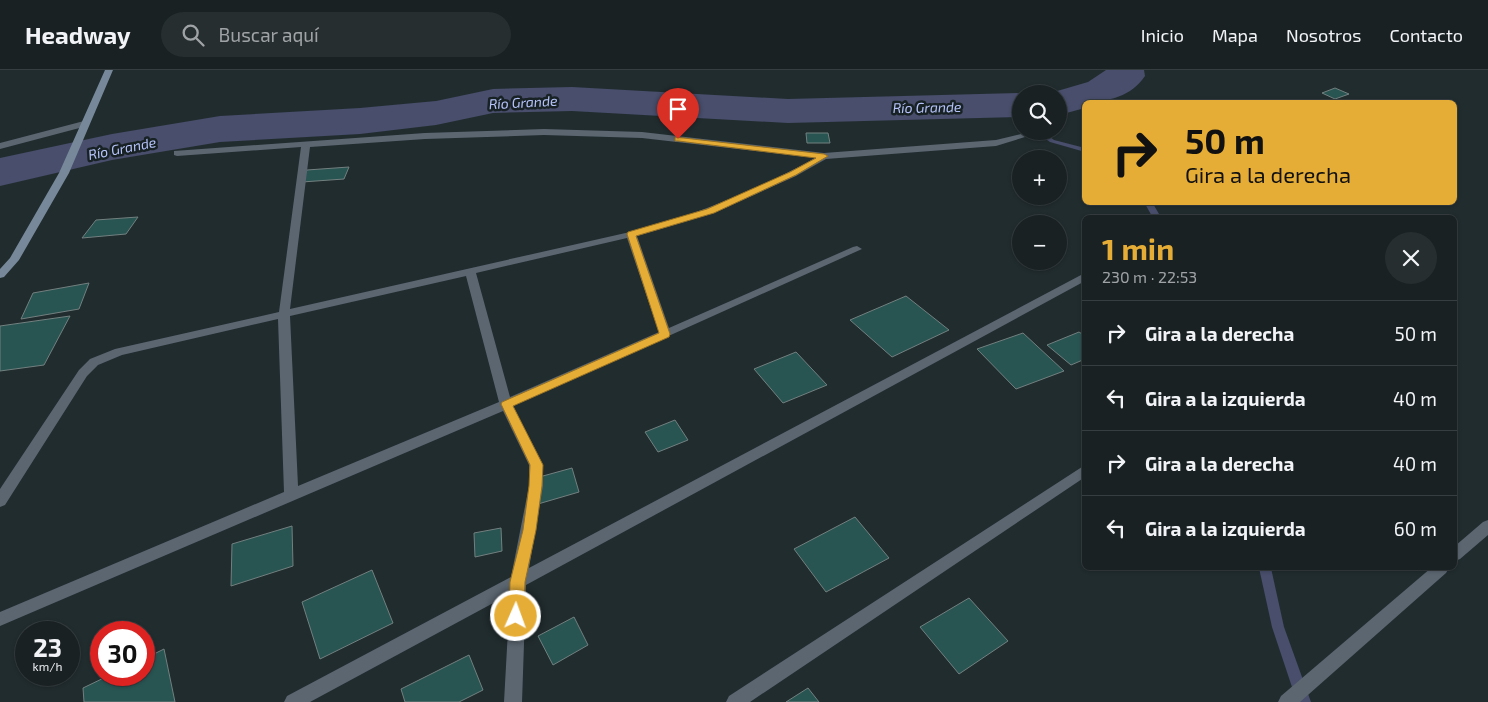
<!DOCTYPE html>
<html lang="es">
<head>
<meta charset="utf-8">
<style>
  body { margin:0; font-family:"Exo 2",sans-serif; background:#262e30; color:#f1f3f6; height:100vh; display:flex; flex-direction:column; font-size:19px; white-space:nowrap }
  * { box-sizing:border-box; margin:0 }
  p { font-size:16px; color:#9fa3a6 }
  .icon { flex:none; width:28px; height:28px; fill:none; stroke:currentColor; stroke-width:2; stroke-linecap:round; stroke-linejoin:round }
  .map { position:relative; flex:1; overflow:hidden }
  .details { position:absolute; left:1082px; top:145px; width:375px; height:355px; display:flex; flex-direction:column; background:#192123; border-radius:8px; box-shadow:0 1px 4px #0004,0 0 0 1px #373e41 }
  .details>* { flex:none }
  .guide { position:absolute; left:1082px; top:30px; width:375px; height:105px; border-radius:8px; box-shadow:0 1px 4px #0004,0 0 0 1px #373e41; background:#e6ad36; color:#111; overflow:hidden }
  .buttons { position:absolute; left:1012px; top:15px; display:grid; gap:10px }
  .buttons a { display:grid; place-items:center; width:55px; height:55px; border-radius:50%; background:#192123; box-shadow:0 1px 4px #0004,0 0 0 1px #373e41; font-size:25px }
  .speed { position:absolute; left:15px; top:551px; display:flex; gap:10px; font-size:25px; font-weight:700; text-align:center }
  .speed>* { display:grid; place-content:center; width:65px; height:65px; border-radius:50%; background:#192123; box-shadow:0 1px 4px #0004,0 0 0 1px #373e41; line-height:1 }
  .speed small { font-size:12px; font-weight:400 }
  .speed .limit { border:8px solid #d22; background:#fff; color:#111 }
  .pin { position:absolute; display:grid; place-items:center; width:42px; height:42px; color:#fff; margin:-51px -21px; border-radius:50% 50% 50% 0; rotate:-45deg; box-shadow:0 0 5px #0007 }
  .pin .icon { rotate:45deg }
  .me { position:absolute; width:55px; margin:-28px; rotate:2deg; stroke-linejoin:round; filter:drop-shadow(0 0 4px #0008) }
  .turn { display:flex; align-items:center; gap:18px; height:105px; padding:0 20px; font-size:22px }
  .turn .icon { width:65px; height:65px; stroke-width:2.5 }
  .turn b { display:block; font-size:35px; line-height:42px }
  .round { display:grid; place-items:center; flex:none; width:52px; height:52px; border-radius:26px; background:#262e30 }
  .summary { display:flex; align-items:center; justify-content:space-between; height:85px; padding:0 20px }
  h1 { font-size:30px; font-weight:700; line-height:38px; color:#e6ad36 }
  ul { padding:0; list-style:none }
  li { display:flex; align-items:center; gap:15px; height:65px; padding:0 20px; border-top:1px solid #373e41 }
  li div { flex:1 }
  li b { display:block; font-size:19px }
  li em { font-style:normal }
  header { display:flex; align-items:center; gap:30px; box-sizing:border-box; height:70px; padding:0 25px; background:#192123; border-bottom:1px solid #373e41 }
  header strong { font-size:24px }
  nav { display:flex; gap:28px; margin-inline-start:auto; font-size:18px }
  .search { width:350px; height:45px; background:#262e30; display:flex; align-items:center; gap:12px; box-sizing:border-box; padding:0 18px; border-radius:28px; color:#9fa3a6; font-size:19px }
  .map>svg:first-child { display:block }
</style>
</head>
<body>
<header>
<strong>Headway</strong>
<div class="search"><svg class="icon" aria-label="search" viewBox="0 0 24 24"><circle cx="10" cy="10" r="6"/><path d="M15 15l6 6"/></svg>Buscar aquí</div>
<nav><a>Inicio</a><a>Mapa</a><a>Nosotros</a><a>Contacto</a></nav>
</header>
<div class="map">
<svg width="1488" height="632" viewBox="0 0 1488 632">
  <rect width="100%" height="100%" fill="#212c2f"/>
  <g fill="none" stroke-linecap="round" stroke-linejoin="round">
    <!-- stream -->
    <path fill="#484e6b" fill-rule="evenodd" d="M 1005,34 L 1009,34 L 1021,45 L 1021,50 L 1019,49 L 1005,36 Z
      M 1034,61 L 1042,61 L 1054,70 L 1085,78 L 1085,82 L 1050,72 Z
      M 1144,132 L 1152,132 L 1159,144 L 1166,148 L 1153,148 Z
      M 1259,498 L 1271,498 L 1284,557 L 1311,632 L 1297,632 L 1272,557 Z"/>
    <!-- river -->
    <path fill="#484e6b" fill-rule="evenodd" d="M 1106,0 L 1144,0 L 1145,6 C 1132,26 1108,32 1085,32 L 1085,38 L 1059,45 L 1059,24 L 1047,24 L 1088,12 Z
      M 572,17 L 788,29 L 1021,23 L 1025,24 L 1021,24 L 1021,47 L 788,53 L 572,41 L 493,43 L 436,55 L 360,64 L 220,72 L 112,90 L 0,116 L 0,88 L 112,64 L 220,46 L 360,38 L 436,31 L 493,19 Z"/>
  </g>
  <!-- building -->
  <path fill="#285452" stroke="#72807f" d="M 1335,18 L 1349,24 L 1335,29 L 1322,23 Z
    M 806,63 L 828,63 L 830,73 L 807,73 Z
    M 349,97 L 344,109 L 302,112 L 307,100 Z
    M 138,147 L 126,164 L 82,168 L 96,150 Z
    M 89,213 L 79,239 L 21,249 L 33,223 Z
    M 906,226 L 949,260 L 892,287 L 850,250 Z
    M 70,246 L 44,295 L 0,301 L 0,256 Z
    M 1079,262 L 1085,266 L 1085,289 L 1071,295 L 1047,275 Z
    M 1023,263 L 1064,301 L 1016,319 L 977,279 Z
    M 796,282 L 827,315 L 783,333 L 754,299 Z
    M 675,350 L 688,370 L 658,382 L 645,362 Z
    M 572,398 L 579,422 L 538,434 L 532,409 Z
    M 855,447 L 889,488 L 826,522 L 794,479 Z
    M 292,456 L 293,496 L 231,516 L 232,474 Z
    M 501,458 L 502,481 L 475,487 L 474,463 Z
    M 372,500 L 393,553 L 320,589 L 302,532 Z
    M 969,528 L 1008,571 L 959,604 L 920,557 Z
    M 574,547 L 588,575 L 553,595 L 538,566 Z
    M 164,579 L 175,632 L 84,632 L 83,618 L 110,605 L 144,605 L 144,589 Z
    M 469,585 L 483,620 L 459,632 L 405,632 L 401,619 Z
    M 808,618 L 819,632 L 786,632 Z"/>
  <g fill="none" stroke-linecap="round" stroke-linejoin="round">
    <!-- street -->
    <path fill="#5b6671" fill-rule="evenodd" d="M 84,51 L 87,52 L 87,56 L 0,79 L 0,73 Z
      M 544,59 L 642,62 L 824,83 L 996,70 L 1021,64 L 1025,67 L 996,76 L 826,89 L 796,106 L 714,143 L 637,166 L 669,258 L 853,177 L 857,176 L 862,179 L 513,336 L 543,395 L 543,416 L 529,498 L 1081,205 L 1085,204 L 1085,211 L 526,515 L 522,632 L 504,632 L 510,524 L 310,632 L 284,632 L 287,626 L 511,507 L 529,416 L 529,395 L 503,341 L 0,556 L 0,542 L 284,422 L 278,249 L 122,285 L 98,295 L 87,306 L 5,435 L 0,437 L 0,419 L 79,300 L 90,289 L 115,279 L 279,242 L 301,77 L 177,86 L 174,85 L 174,81 L 425,63 ZM 544,65 L 642,68 L 815,88 C 763,117 709,139 652,157 L 290,239 L 310,77 L 425,69 ZM 627,168 L 659,262 L 510,327 L 476,203 ZM 466,206 L 499,332 L 298,416 L 290,246 Z
      M 1085,395 L 1085,407 L 750,632 L 726,632 L 729,626 Z
      M 1488,450 L 1488,465 L 1460,489 L 1455,491 L 1455,476 L 1483,452 Z
      M 1431,498 L 1449,498 L 1446,503 L 1300,632 L 1278,632 L 1281,626 Z"/>
    <!-- secondary -->
    <path fill="#768899" fill-rule="evenodd" d="M 105,0 L 113,0 L 69,103 L 19,190 L 4,207 L 0,208 L 0,199 L 10,188 L 59,103 Z"/>
  </g>
  <!-- route -->
  <path fill="#e6ad36" stroke="#967023" d="M 675,67 L 824,84 L 828,86 L 796,105 L 714,143 L 636,166 L 670,264 L 669,267 L 513,336 L 543,395 L 542,416 L 536,460 L 525,512 L 524,546 L 522,551 L 516,553 L 511,551 L 509,546 L 510,512 L 523,460 L 529,416 L 530,395 L 501,334 L 502,332 L 659,263 L 627,164 L 628,162 L 707,139 L 790,102 L 816,88 L 678,71 L 675,71 Z"/>
  <g text-anchor="middle" dominant-baseline="central" stroke-width="5" stroke-linejoin="round" paint-order="stroke">
    <!-- far-water labels -->
    <g font-size="14" font-style="italic" fill="#b6c3fa" stroke="#182225">
      <text transform="translate(523 32) rotate(-3)">Río Grande</text>
      <text transform="translate(927 37) rotate(-1)">Río Grande</text>
      <text transform="translate(122 78) rotate(-11)">Río Grande</text>
    </g>
  </g>
</svg>
<div class="buttons">
<a><svg class="icon" aria-label="search" viewBox="0 0 24 24"><circle cx="10" cy="10" r="6"/><path d="M15 15l6 6"/></svg></a>
<a>+</a>
<a>−</a>
</div>
<div class="speed"><div>23<small>km/h</small></div><div class="limit">30</div></div>
<div class="pin" style="left:678px;top:69px;background:#d93025"><svg class="icon" aria-label="arrive" viewBox="0 0 24 24"><path d="M6 21V4h12l-3 4 3 4H6"/></svg></div>
<svg class="me" style="left:516px;top:546px" viewBox="-20 -20 40 40"><circle r="17" fill="#e6ad36" stroke="#fff" stroke-width="3"/><path d="M0-11L8 9 0 5-8 9z" fill="#fff"/></svg>
<div class="guide">
<div class="turn"><svg class="icon" aria-label="right" viewBox="0 0 24 24"><path d="M7 20v-9h11M14 6l5 5-5 5"/></svg><div><b>50 m</b>Gira a la derecha</div></div>
</div>
<section class="details">
<div class="summary"><div><h1>1 min</h1><p>230 m · 22:53</p></div><a class="round"><svg class="icon" aria-label="close" viewBox="0 0 24 24"><path d="M6 6l12 12M18 6L6 18"/></svg></a></div>
<ul>
<li><svg class="icon" aria-label="right" viewBox="0 0 24 24"><path d="M7 20v-9h11M14 6l5 5-5 5"/></svg><div><b>Gira a la derecha</b></div><em>50 m</em></li>
<li><svg class="icon" aria-label="left" viewBox="0 0 24 24"><path d="M17 20v-9H6M10 6l-5 5 5 5"/></svg><div><b>Gira a la izquierda</b></div><em>40 m</em></li>
<li><svg class="icon" aria-label="right" viewBox="0 0 24 24"><path d="M7 20v-9h11M14 6l5 5-5 5"/></svg><div><b>Gira a la derecha</b></div><em>40 m</em></li>
<li><svg class="icon" aria-label="left" viewBox="0 0 24 24"><path d="M17 20v-9H6M10 6l-5 5 5 5"/></svg><div><b>Gira a la izquierda</b></div><em>60 m</em></li>
</ul>
</section>
</div>
</body>
</html>
